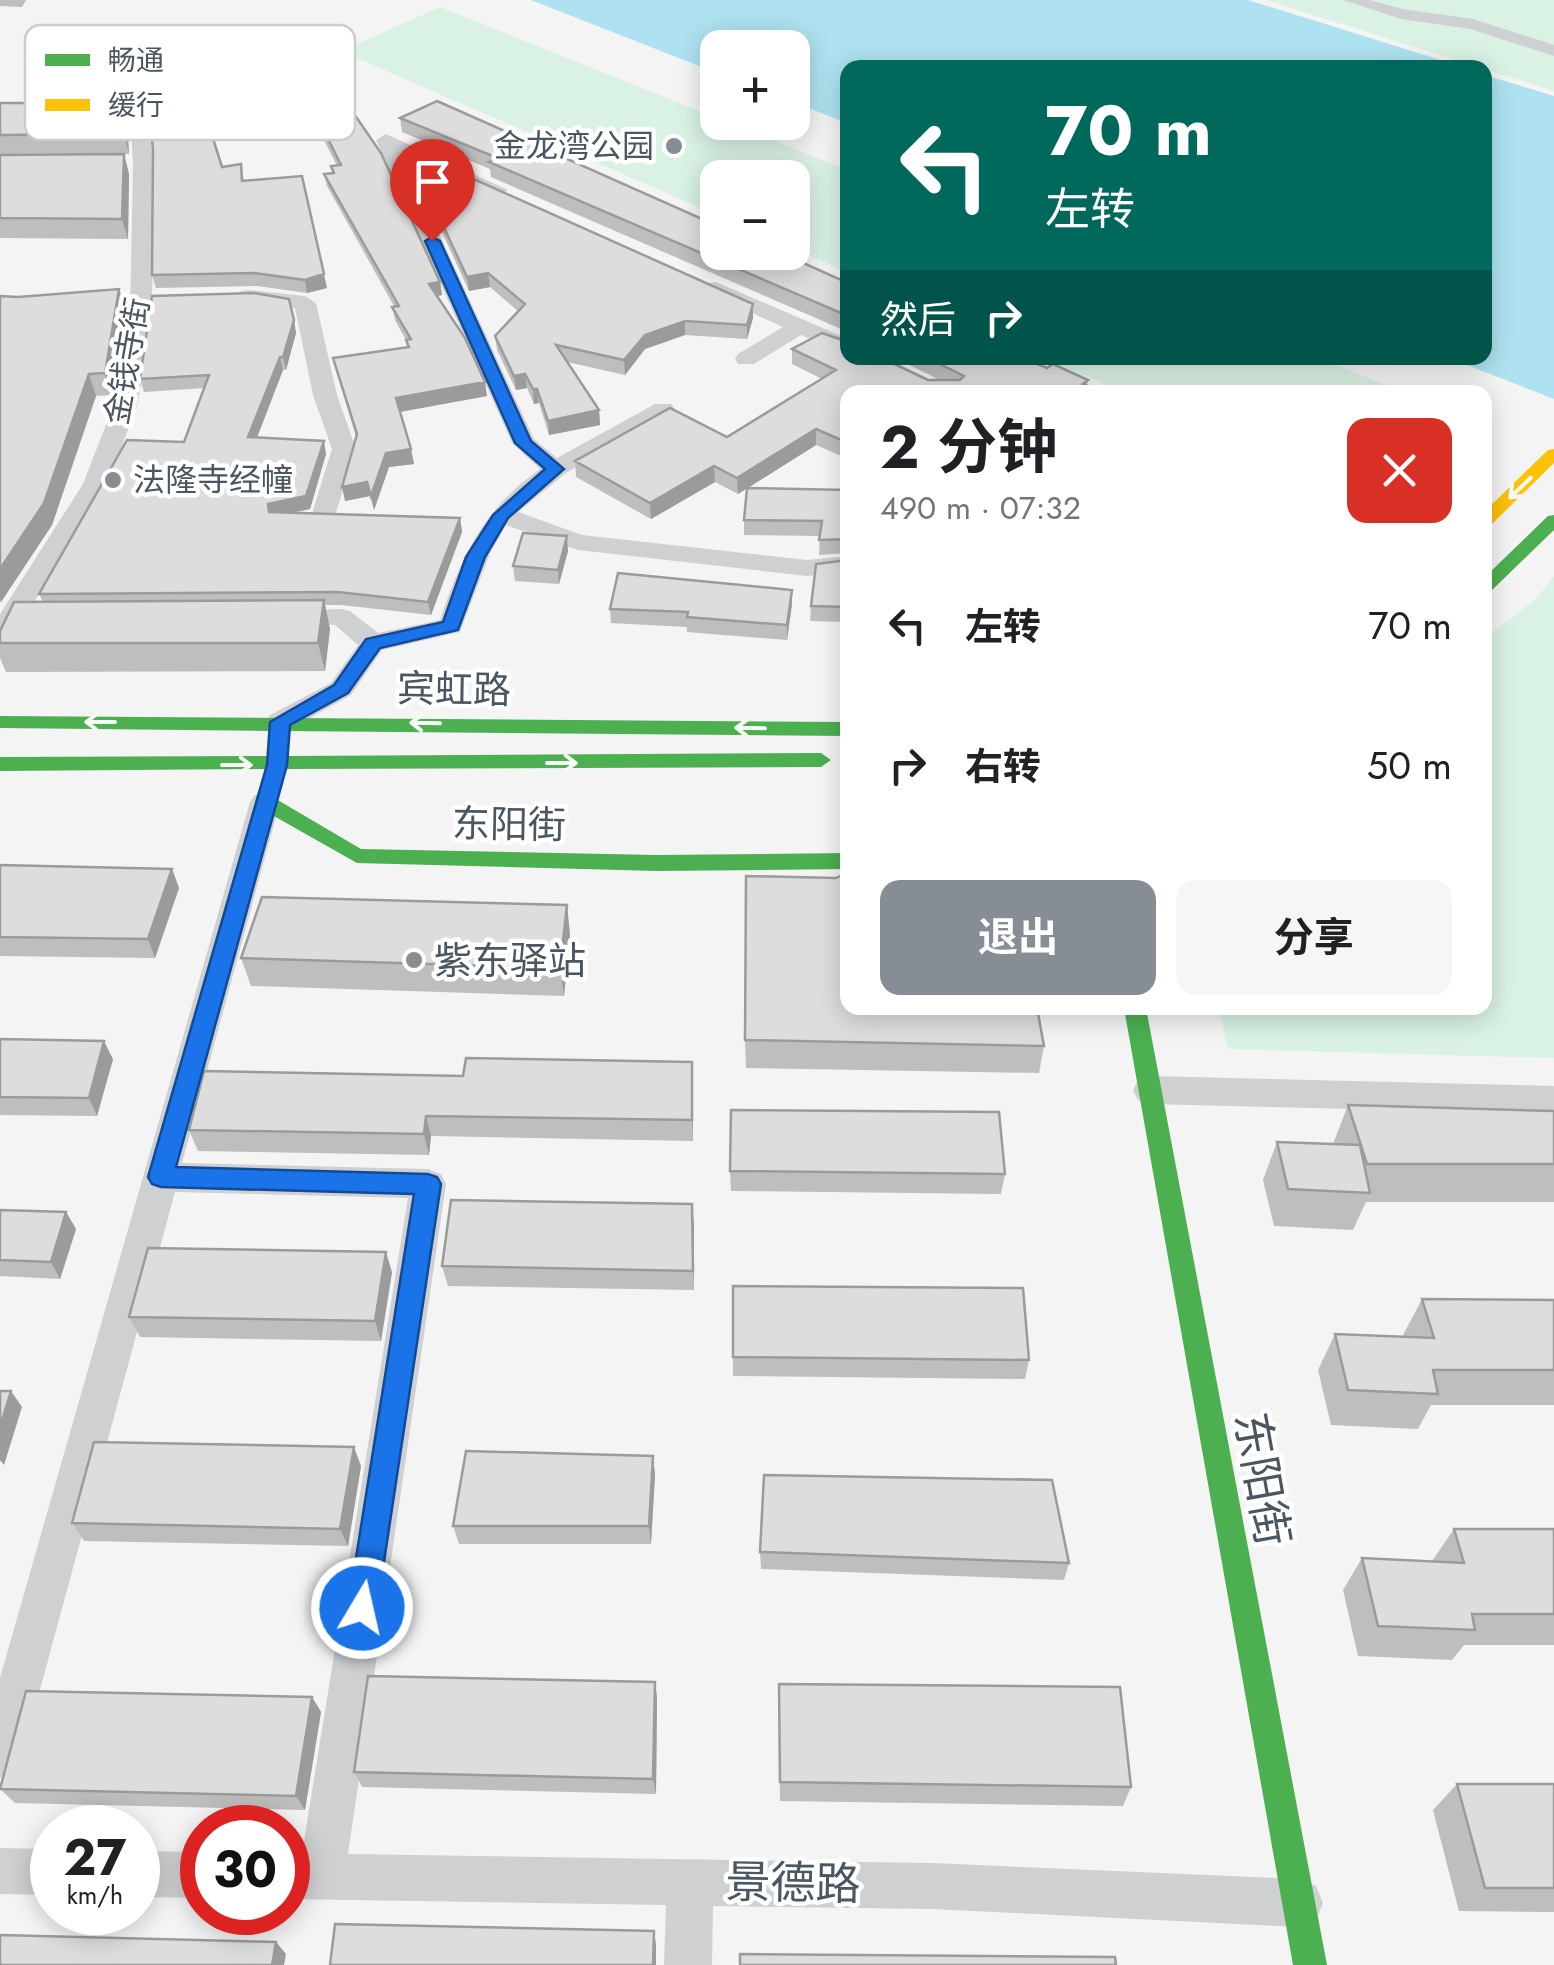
<!DOCTYPE html>
<html lang="zh">
<head>
<meta charset="utf-8">
<style>
  body { margin:0; font-family:Jost,"Noto Sans SC",sans-serif; background:#f6f6f6; color:#202124; height:100vh; display:flex; flex-direction:column; font-size:38px; white-space:nowrap }
  * { box-sizing:border-box; margin:0 }
  p { font-size:32px; color:#757577 }
  .icon { flex:none; width:55px; height:55px; fill:none; stroke:currentColor; stroke-width:2; stroke-linecap:round; stroke-linejoin:round }
  .map { position:relative; flex:1; overflow:hidden }
  .panel { position:absolute; left:840px; top:385px; width:652px; height:630px; display:flex; flex-direction:column; background:#fff; border-radius:20px; box-shadow:0 5px 25px #0003 }
  .panel>* { flex:none }
  .top-card { position:absolute; left:840px; top:60px; width:652px; height:305px; border-radius:20px; box-shadow:0 5px 25px #0003; background:#00695c; color:#fff; overflow:hidden }
  .controls { position:absolute; left:700px; top:30px; display:grid; gap:20px }
  .controls a { display:grid; place-items:center; width:110px; height:110px; border-radius:20px; background:#fff; box-shadow:0 5px 25px #0003; font-size:50px }
  .speed { position:absolute; left:30px; top:1805px; display:flex; gap:20px; font-size:50px; font-weight:700; text-align:center }
  .speed>* { display:grid; place-content:center; width:130px; height:130px; border-radius:50%; background:#fff; box-shadow:0 5px 25px #0003; line-height:1 }
  .speed small { font-size:25px; font-weight:400 }
  .speed .limit { border:15px solid #d22; background:#fff; color:#111 }
  .pin { position:absolute; display:grid; place-items:center; width:85px; height:85px; color:#fff; margin:-102px -42px; border-radius:50% 50% 50% 0; rotate:-45deg; box-shadow:0 0 10px #0007 }
  .pin .icon { rotate:45deg }
  .me { position:absolute; width:110px; margin:-55px; rotate:9deg; stroke-linejoin:round; filter:drop-shadow(0 0 8px #0008) }
  .turn { display:flex; align-items:center; gap:35px; height:210px; padding:0 40px; font-size:45px }
  .turn .icon { width:130px; height:130px; stroke-width:2.5 }
  .turn b { display:block; font-size:70px; line-height:85px }
  .then { display:flex; align-items:center; height:95px; padding:0 40px; background:#0003; gap:20px; font-size:38px }
  .round { display:grid; place-items:center; flex:none; width:105px; height:105px; border-radius:20px; background:#f6f6f6 }
  .overview { display:flex; align-items:center; justify-content:space-between; height:170px; padding:0 40px }
  h1 { font-size:60px; font-weight:700; line-height:75px }
  .primary-button { display:flex; gap:20px; margin-top:auto; padding:20px 40px }
  .primary-button a { flex:1; height:115px; border-radius:20px; background:#868d94; color:#fff; font-size:40px; font-weight:700; line-height:115px; text-align:center }
  .primary-button a+a { background:#f6f6f6; color:#202124 }
  ul { padding:0; list-style:none }
  li { display:flex; align-items:center; gap:30px; height:140px; padding:0 40px }
  li div { flex:1 }
  li b { display:block; font-size:38px }
  li em { font-style:normal }
  .map>svg:first-child { display:block }
</style>
</head>
<body>
<div class="map">
<svg width="1554" height="1965" viewBox="0 0 1554 1965">
  <rect width="100%" height="100%" fill="#f4f4f4"/>
  <!-- green -->
  <path fill="#d9f2e3" d="M 1266,0 L 1554,0 L 1554,91 Z
    M 440,7 L 717,118 L 718,122 L 730,123 L 847,170 L 847,272 L 793,248 L 792,178 L 718,178 L 717,215 L 341,51 Z
    M 1043,358 L 1318,358 L 1388,386 L 1393,392 L 1123,392 Z
    M 1554,576 L 1554,1058 L 1228,1049 L 1218,1008 L 1485,1008 L 1485,638 L 1536,599 Z"/>
  <!-- water -->
  <path fill="#aee2f0" d="M 531,0 L 1248,0 L 1463,67 L 848,68 L 847,123 L 793,102 L 792,48 L 718,48 L 717,73 Z
    M 1485,75 L 1554,96 L 1554,399 L 1449,358 L 1485,358 Z"/>
  <g fill="none" stroke-linecap="round" stroke-linejoin="round">
    <!-- street -->
    <path fill="#ced0d2" fill-rule="evenodd" d="M 1343,0 L 1370,0 L 1402,9 L 1473,19 L 1554,45 L 1554,56 L 1470,29 L 1401,19 Z
      M 161,57 L 170,62 L 148,113 L 153,164 L 152,319 L 137,407 L 107,484 L 10,641 L 0,643 L 0,614 L 83,484 L 113,407 L 130,319 L 133,164 L 130,113 L 152,62 Z
      M 386,134 L 508,190 L 498,196 L 491,194 L 402,154 L 534,439 L 557,458 L 655,404 L 671,404 L 675,409 L 566,473 L 518,512 L 582,535 L 807,560 L 848,556 L 848,572 L 807,576 L 578,550 L 506,525 L 490,553 L 460,632 L 382,650 L 351,695 L 290,729 L 270,729 L 266,722 L 270,715 L 331,683 L 358,645 L 335,625 L 275,623 L 271,617 L 275,611 L 341,609 L 350,611 L 378,633 L 440,620 C 461,557 484,508 540,469 L 512,443 L 376,140 Z
      M 716,282 L 848,339 L 848,355 L 801,335 L 754,364 L 738,364 L 735,359 L 738,354 L 783,327 L 708,293 L 705,288 L 708,283 Z
      M 249,290 L 305,296 L 316,303 L 337,395 L 356,449 L 332,525 L 314,525 L 310,520 L 332,449 L 313,395 L 295,308 L 241,301 L 238,296 L 241,291 Z
      M 265,792 L 275,795 L 280,802 L 182,1163 L 428,1169 L 441,1174 L 446,1184 L 348,1854 L 932,1863 L 1299,1879 L 1316,1886 L 1323,1903 L 1316,1920 L 1299,1927 L 932,1909 L 713,1906 L 712,1965 L 664,1965 L 666,1905 L 288,1899 L 288,1853 L 302,1853 L 408,1198 L 175,1192 L 22,1756 L 16,1772 L 0,1778 L 0,1678 L 250,802 L 255,795 Z
      M 1150,1076 L 1554,1086 L 1554,1114 L 1150,1104 L 1138,1100 L 1133,1090 L 1138,1080 Z
      M 0,1848 L 52,1849 L 52,1895 L 0,1894 Z
      M 138,1851 L 202,1852 L 202,1898 L 138,1897 Z"/>
    <!-- fast -->
    <path fill="#4caf50" fill-rule="evenodd" d="M 1554,515 L 1554,530 L 1491,591 L 1485,593 L 1485,577 L 1548,516 Z
      M 0,716 L 848,722 L 848,736 L 286,731 L 288,756 L 821,753 L 831,760 L 821,767 L 286,769 L 276,799 L 361,849 L 657,855 L 848,853 L 848,869 L 657,871 L 357,863 L 258,807 L 255,802 L 265,769 L 0,771 L 0,757 L 268,756 L 272,731 L 0,728 Z
      M 1124,1008 L 1146,1008 L 1327,1965 L 1293,1965 Z"/>
    <!-- slow -->
    <path fill="#ffc107" fill-rule="evenodd" d="M 1554,449 L 1554,463 L 1491,525 L 1485,526 L 1485,511 L 1548,450 Z"/>
  </g>
  <!-- wall -->
  <path fill="#bebebf" d="M 0,0 L 26,0 L 22,7 L 0,6 Z
    M 244,53 L 247,66 L 242,78 L 259,117 L 208,123 L 222,167 L 241,164 L 244,181 L 327,288 L 307,293 L 257,286 L 156,288 L 152,275 L 200,61 Z
    M 0,103 L 127,123 L 129,154 L 124,154 L 129,174 L 128,239 L 0,238 Z
    M 315,113 L 440,282 L 442,295 L 437,296 L 487,396 L 400,412 L 414,464 L 389,467 L 374,510 L 370,496 L 345,501 L 356,437 L 333,358 L 407,347 L 406,340 L 395,320 L 392,307 L 394,306 L 327,186 L 324,174 L 332,173 L 331,166 L 337,166 L 317,126 Z
    M 400,118 L 848,283 L 848,332 L 491,177 L 490,169 L 402,132 Z
    M 423,182 L 753,318 L 747,339 L 685,335 L 645,349 L 625,375 L 567,362 L 599,410 L 600,425 L 549,435 L 539,403 L 534,404 L 527,388 L 516,390 L 497,350 L 495,336 L 518,311 L 490,287 L 469,291 L 425,195 Z
    M 0,296 L 126,310 L 111,395 L 96,396 L 52,525 L 1,602 L 0,602 Z
    M 289,299 L 296,333 L 286,370 L 283,370 L 257,438 L 326,454 L 310,509 L 291,513 L 460,518 L 462,532 L 431,615 L 341,605 L 325,605 L 330,629 L 325,671 L 6,672 L 0,658 L 0,631 L 43,602 L 39,594 L 184,442 L 204,388 L 144,392 L 140,379 Z
    M 792,349 L 928,380 L 940,380 L 895,358 L 1023,358 L 1047,368 L 1088,380 L 1087,385 L 848,392 L 848,459 L 816,445 L 738,494 L 715,482 L 651,519 L 576,477 L 575,461 L 727,437 L 822,379 L 792,364 Z
    M 848,490 L 848,553 L 819,555 L 820,536 L 744,535 L 744,520 Z
    M 568,551 L 559,584 L 515,581 L 513,566 Z
    M 848,560 L 848,622 L 810,621 L 811,606 Z
    M 792,604 L 787,640 L 687,632 L 687,627 L 611,623 L 610,609 Z
    M 0,865 L 172,869 L 179,888 L 155,958 L 0,956 Z
    M 570,934 L 564,996 L 251,986 L 241,958 Z
    M 0,1039 L 113,1059 L 97,1116 L 0,1115 Z
    M 745,1040 L 1044,1046 L 1039,1073 L 746,1068 Z
    M 693,1083 L 693,1141 L 431,1136 L 429,1155 L 198,1151 L 189,1130 Z
    M 1348,1105 L 1554,1111 L 1554,1202 L 1366,1202 L 1353,1230 L 1274,1226 L 1263,1180 L 1277,1142 L 1333,1144 Z
    M 730,1171 L 1005,1174 L 1001,1194 L 731,1191 Z
    M 692,1204 L 694,1290 L 448,1286 L 442,1266 Z
    M 0,1210 L 66,1212 L 76,1229 L 60,1279 L 0,1276 Z
    M 392,1272 L 381,1341 L 140,1337 L 129,1317 Z
    M 1422,1299 L 1554,1300 L 1554,1405 L 1431,1405 L 1418,1429 L 1331,1425 L 1318,1370 L 1335,1334 L 1404,1337 L 1403,1335 Z
    M 733,1357 L 1029,1360 L 1025,1379 L 733,1376 Z
    M 653,1456 L 655,1475 L 651,1544 L 459,1544 L 453,1526 Z
    M 361,1466 L 348,1546 L 84,1541 L 72,1523 Z
    M 1454,1529 L 1554,1529 L 1554,1645 L 1464,1645 L 1452,1660 L 1358,1656 L 1343,1590 L 1362,1558 L 1432,1561 Z
    M 760,1552 L 1069,1563 L 1064,1580 L 761,1569 Z
    M 655,1682 L 657,1698 L 656,1794 L 362,1787 L 354,1772 Z
    M 779,1684 L 1131,1787 L 1123,1806 L 780,1801 Z
    M 312,1697 L 321,1712 L 305,1810 L 15,1803 L 0,1789 Z
    M 1457,1784 L 1554,1784 L 1554,1912 L 1459,1911 L 1433,1810 Z"/>
  <!-- shaded-wall -->
  <path fill="#9b9b9b" d="M 244,53 L 247,66 L 238,91 L 235,78 Z
    M 121,103 L 127,123 L 129,154 L 124,134 Z
    M 256,104 L 259,117 L 207,123 L 204,110 Z
    M 124,154 L 129,174 L 128,239 L 122,219 Z
    M 488,273 L 490,287 L 469,291 L 467,277 Z
    M 324,274 L 327,288 L 307,293 L 305,280 Z
    M 440,282 L 442,295 L 431,297 L 429,284 Z
    M 119,289 L 126,310 L 111,395 L 105,373 Z
    M 753,304 L 753,318 L 747,339 L 747,325 Z
    M 294,320 L 296,333 L 286,370 L 283,357 Z
    M 685,321 L 685,335 L 645,349 L 625,375 L 624,360 L 645,335 Z
    M 280,357 L 283,370 L 252,450 L 248,437 Z
    M 89,374 L 96,396 L 52,525 L 1,602 L 0,598 L 0,569 Z
    M 525,374 L 527,388 L 516,390 L 514,376 Z
    M 485,382 L 487,396 L 399,412 L 396,398 Z
    M 533,389 L 537,389 L 539,403 L 534,404 Z
    M 599,410 L 600,425 L 549,435 L 548,421 Z
    M 816,429 L 816,445 L 738,494 L 737,478 Z
    M 324,441 L 326,454 L 310,509 L 271,517 L 269,512 L 268,504 Z
    M 411,449 L 414,464 L 389,467 L 374,510 L 371,496 L 386,453 Z
    M 714,466 L 715,482 L 651,519 L 650,503 Z
    M 367,482 L 370,496 L 345,501 L 342,487 Z
    M 460,518 L 462,532 L 431,615 L 428,602 Z
    M 567,536 L 568,551 L 559,584 L 558,570 Z
    M 792,590 L 792,604 L 787,640 L 787,625 Z
    M 324,600 L 330,629 L 325,671 L 318,643 Z
    M 172,869 L 179,888 L 155,958 L 148,939 Z
    M 567,905 L 570,934 L 564,996 L 560,968 Z
    M 104,1041 L 113,1059 L 97,1116 L 89,1098 Z
    M 692,1062 L 693,1083 L 693,1141 L 692,1120 Z
    M 426,1116 L 431,1136 L 429,1155 L 424,1134 Z
    M 692,1204 L 694,1225 L 694,1290 L 693,1271 Z
    M 66,1212 L 76,1229 L 60,1279 L 51,1262 Z
    M 386,1252 L 392,1272 L 381,1341 L 375,1321 Z
    M 11,1391 L 22,1407 L 4,1465 L 0,1460 L 0,1427 Z
    M 354,1447 L 361,1466 L 348,1546 L 340,1529 Z
    M 653,1456 L 655,1475 L 651,1544 L 649,1526 Z
    M 655,1682 L 657,1698 L 656,1794 L 653,1779 Z
    M 312,1697 L 321,1712 L 305,1810 L 296,1796 Z
    M 654,1931 L 656,1944 L 656,1965 L 653,1965 Z
    M 276,1942 L 286,1954 L 284,1965 L 272,1965 Z"/>
  <!-- building -->
  <path fill="#ddddde" stroke="#9b9b9b" stroke-width="2.5" d="M 203,53 L 244,53 L 235,78 L 250,77 L 256,104 L 204,110 L 222,167 L 241,164 L 242,181 L 302,176 L 324,274 L 305,280 L 254,273 L 152,275 L 153,151 L 149,101 L 167,58 L 200,61 Z
    M 437,101 L 718,226 L 718,252 L 779,252 L 848,283 L 848,316 L 489,162 L 500,159 L 400,118 Z
    M 0,103 L 121,103 L 124,134 L 0,135 Z
    M 350,108 L 381,153 L 440,282 L 429,284 L 465,338 L 485,382 L 396,398 L 411,449 L 386,453 L 371,496 L 367,482 L 342,487 L 357,434 L 333,358 L 409,347 L 406,340 L 411,339 L 392,307 L 399,306 L 324,174 L 334,173 L 331,166 L 341,165 L 315,113 Z
    M 124,154 L 122,219 L 0,218 L 0,155 Z
    M 458,172 L 753,304 L 747,325 L 685,321 L 645,335 L 624,360 L 556,345 L 599,410 L 548,421 L 537,389 L 533,389 L 525,374 L 514,376 L 495,336 L 525,304 L 488,273 L 467,277 L 423,182 Z
    M 119,289 L 105,373 L 89,374 L 44,503 L 0,569 L 0,296 L 18,297 Z
    M 254,293 L 289,299 L 294,320 L 283,357 L 280,357 L 248,437 L 324,441 L 306,496 L 268,504 L 269,512 L 460,518 L 428,602 L 338,592 L 39,594 L 127,440 L 184,442 L 209,375 L 140,379 L 152,296 Z
    M 822,333 L 848,342 L 848,358 L 882,358 L 928,380 L 960,380 L 964,376 L 928,358 L 1023,358 L 1047,368 L 1053,364 L 1088,380 L 1083,384 L 1103,392 L 848,392 L 848,443 L 816,429 L 737,478 L 714,466 L 650,503 L 575,461 L 670,408 L 727,437 L 836,370 L 792,349 Z
    M 747,488 L 848,490 L 848,539 L 819,540 L 822,521 L 744,520 Z
    M 523,533 L 567,536 L 558,570 L 513,566 Z
    M 848,560 L 848,607 L 811,606 L 816,564 Z
    M 618,573 L 792,590 L 787,625 L 687,617 L 688,612 L 610,609 Z
    M 324,600 L 318,643 L 0,643 L 0,631 L 14,602 Z
    M 0,865 L 172,869 L 148,939 L 0,937 Z
    M 848,872 L 848,1008 L 1037,1008 L 1044,1046 L 745,1040 L 746,876 L 836,878 Z
    M 262,897 L 567,905 L 560,968 L 241,958 Z
    M 0,1039 L 104,1041 L 89,1098 L 0,1097 Z
    M 466,1058 L 692,1062 L 692,1120 L 426,1116 L 424,1134 L 189,1130 L 204,1071 L 463,1076 Z
    M 1348,1105 L 1554,1111 L 1554,1164 L 1367,1164 Z
    M 731,1110 L 999,1112 L 1005,1174 L 730,1171 Z
    M 1277,1142 L 1360,1145 L 1370,1193 L 1288,1189 Z
    M 451,1200 L 692,1204 L 693,1271 L 442,1266 Z
    M 0,1210 L 66,1212 L 51,1262 L 0,1260 Z
    M 148,1248 L 386,1252 L 375,1321 L 129,1317 Z
    M 733,1286 L 1023,1288 L 1029,1360 L 733,1357 Z
    M 1422,1299 L 1554,1300 L 1554,1370 L 1433,1370 L 1438,1394 L 1348,1390 L 1335,1334 L 1434,1338 Z
    M 0,1391 L 11,1391 L 0,1427 Z
    M 94,1442 L 354,1447 L 340,1529 L 72,1523 Z
    M 466,1451 L 653,1456 L 649,1526 L 453,1526 Z
    M 764,1475 L 1052,1480 L 1069,1563 L 760,1552 Z
    M 1454,1529 L 1554,1529 L 1554,1614 L 1472,1614 L 1475,1630 L 1378,1626 L 1362,1558 L 1464,1563 Z
    M 368,1676 L 655,1682 L 653,1779 L 354,1772 Z
    M 779,1684 L 1120,1687 L 1131,1787 L 780,1782 Z
    M 26,1691 L 312,1697 L 296,1796 L 0,1789 Z
    M 1457,1784 L 1554,1784 L 1554,1888 L 1485,1888 Z
    M 335,1924 L 654,1931 L 653,1965 L 330,1965 Z
    M 0,1935 L 276,1942 L 272,1965 L 0,1965 Z
    M 740,1954 L 1115,1957 L 1116,1965 L 740,1965 Z"/>
  <!-- one-way arrows -->
  <defs><path id="oneway-shaft" d="M-6 0H5M1.5-3L5.5 0L1.5 3" fill="none" stroke-width="1.6" stroke-linecap="round" stroke-linejoin="round" transform="scale(2.5)"/></defs>
  <g stroke="#f6fbf6">
    <use href="#oneway-shaft" transform="translate(1520 488) rotate(136)"/>
    <use href="#oneway-shaft" transform="translate(100 722) rotate(180)"/>
    <use href="#oneway-shaft" transform="translate(425 723) rotate(-179)"/>
    <use href="#oneway-shaft" transform="translate(750 728) rotate(-179)"/>
    <use href="#oneway-shaft" transform="translate(562 763)"/>
    <use href="#oneway-shaft" transform="translate(237 765)"/>
  </g>
  <!-- route -->
  <path fill="#1a73e8" stroke="#114b97" stroke-width="2.5" d="M 432,237 L 440,241 L 531,441 L 564,469 L 508,518 L 485,557 L 458,630 L 380,648 L 348,693 L 290,725 L 287,765 L 176,1167 L 428,1174 L 437,1177 L 441,1184 L 377,1608 L 373,1618 L 362,1622 L 352,1618 L 348,1608 L 414,1194 L 161,1187 L 152,1184 L 148,1177 L 267,765 L 270,722 L 334,685 L 366,639 L 443,622 L 466,557 L 493,515 L 545,469 L 515,443 L 425,241 Z"/>
  <!-- markers -->
  <g fill="#868d94" stroke="#fff" stroke-width="4">
    <circle cx="674" cy="146" r="10"/>
    <circle cx="113" cy="480" r="10"/>
    <circle cx="414" cy="960" r="10"/>
  </g>
  <g text-anchor="middle" dominant-baseline="central" stroke-width="9" stroke-linejoin="round" paint-order="stroke">
    <!-- far-poi labels -->
    <g font-size="32" fill="#4a5661" stroke="#fff" text-anchor="end">
      <text x="654" y="146">金龙湾公园</text>
      <text x="133" y="480" text-anchor="start">法隆寺经幢</text>
    </g>
    <!-- far-street labels -->
    <g font-size="32" fill="#4a5661" stroke="#fff">
      <text transform="translate(127 361) rotate(-80)">金钱寺街</text>
    </g>
    <!-- street labels -->
    <g font-size="38" fill="#4a5661" stroke="#fff">
      <text transform="translate(454 689) rotate(1)">宾虹路</text>
      <text transform="translate(509 824) rotate(1)">东阳街</text>
    </g>
    <!-- poi labels -->
    <g font-size="38" fill="#4a5661" stroke="#fff" text-anchor="start">
      <text x="434" y="960">紫东驿站</text>
    </g>
    <!-- near-street labels -->
    <g font-size="45" fill="#4a5661" stroke="#fff">
      <text transform="translate(1262 1479) rotate(80)">东阳街</text>
      <text transform="translate(793 1883) rotate(1)">景德路</text>
    </g>
  </g>
  <!-- legend -->
  <rect x="25" y="25" width="330" height="115" rx="15" fill="#fff" stroke="#c9ccd0" stroke-width="2.5"/>
  <rect x="45" y="54" width="45" height="12" fill="#4caf50"/>
  <rect x="45" y="99" width="45" height="12" fill="#ffc107"/>
  <g font-size="28" fill="#4a5661">
    <text x="108" y="70">畅通</text>
    <text x="108" y="115">缓行</text>
  </g>
</svg>
<div class="controls">
<a>+</a>
<a>−</a>
</div>
<div class="speed"><div>27<small>km/h</small></div><div class="limit">30</div></div>
<div class="pin" style="left:432px;top:241px;background:#d93025"><svg class="icon" aria-label="arrive" viewBox="0 0 24 24"><path d="M6 21V4h12l-3 4 3 4H6"/></svg></div>
<svg class="me" style="left:362px;top:1608px" viewBox="-20 -20 40 40"><circle r="17" fill="#1a73e8" stroke="#fff" stroke-width="3"/><path d="M0-11L8 9 0 5-8 9z" fill="#fff"/></svg>
<div class="top-card">
<div class="turn"><svg class="icon" aria-label="left" viewBox="0 0 24 24"><path d="M17 20v-9H6M10 6l-5 5 5 5"/></svg><div><b>70 m</b>左转</div></div>
<div class="then">然后<svg class="icon" aria-label="right" viewBox="0 0 24 24"><path d="M7 20v-9h11M14 6l5 5-5 5"/></svg></div>
</div>
<section class="panel">
<div class="overview"><div><h1>2 分钟</h1><p>490 m · 07:32</p></div><a class="round" style="background:#d93025;color:#fff"><svg class="icon" aria-label="close" viewBox="0 0 24 24"><path d="M6 6l12 12M18 6L6 18"/></svg></a></div>
<ul>
<li><svg class="icon" aria-label="left" viewBox="0 0 24 24"><path d="M17 20v-9H6M10 6l-5 5 5 5"/></svg><div><b>左转</b></div><em>70 m</em></li>
<li><svg class="icon" aria-label="right" viewBox="0 0 24 24"><path d="M7 20v-9h11M14 6l5 5-5 5"/></svg><div><b>右转</b></div><em>50 m</em></li>
</ul>
<div class="primary-button"><a>退出</a><a>分享</a></div>
</section>
</div>
</body>
</html>
